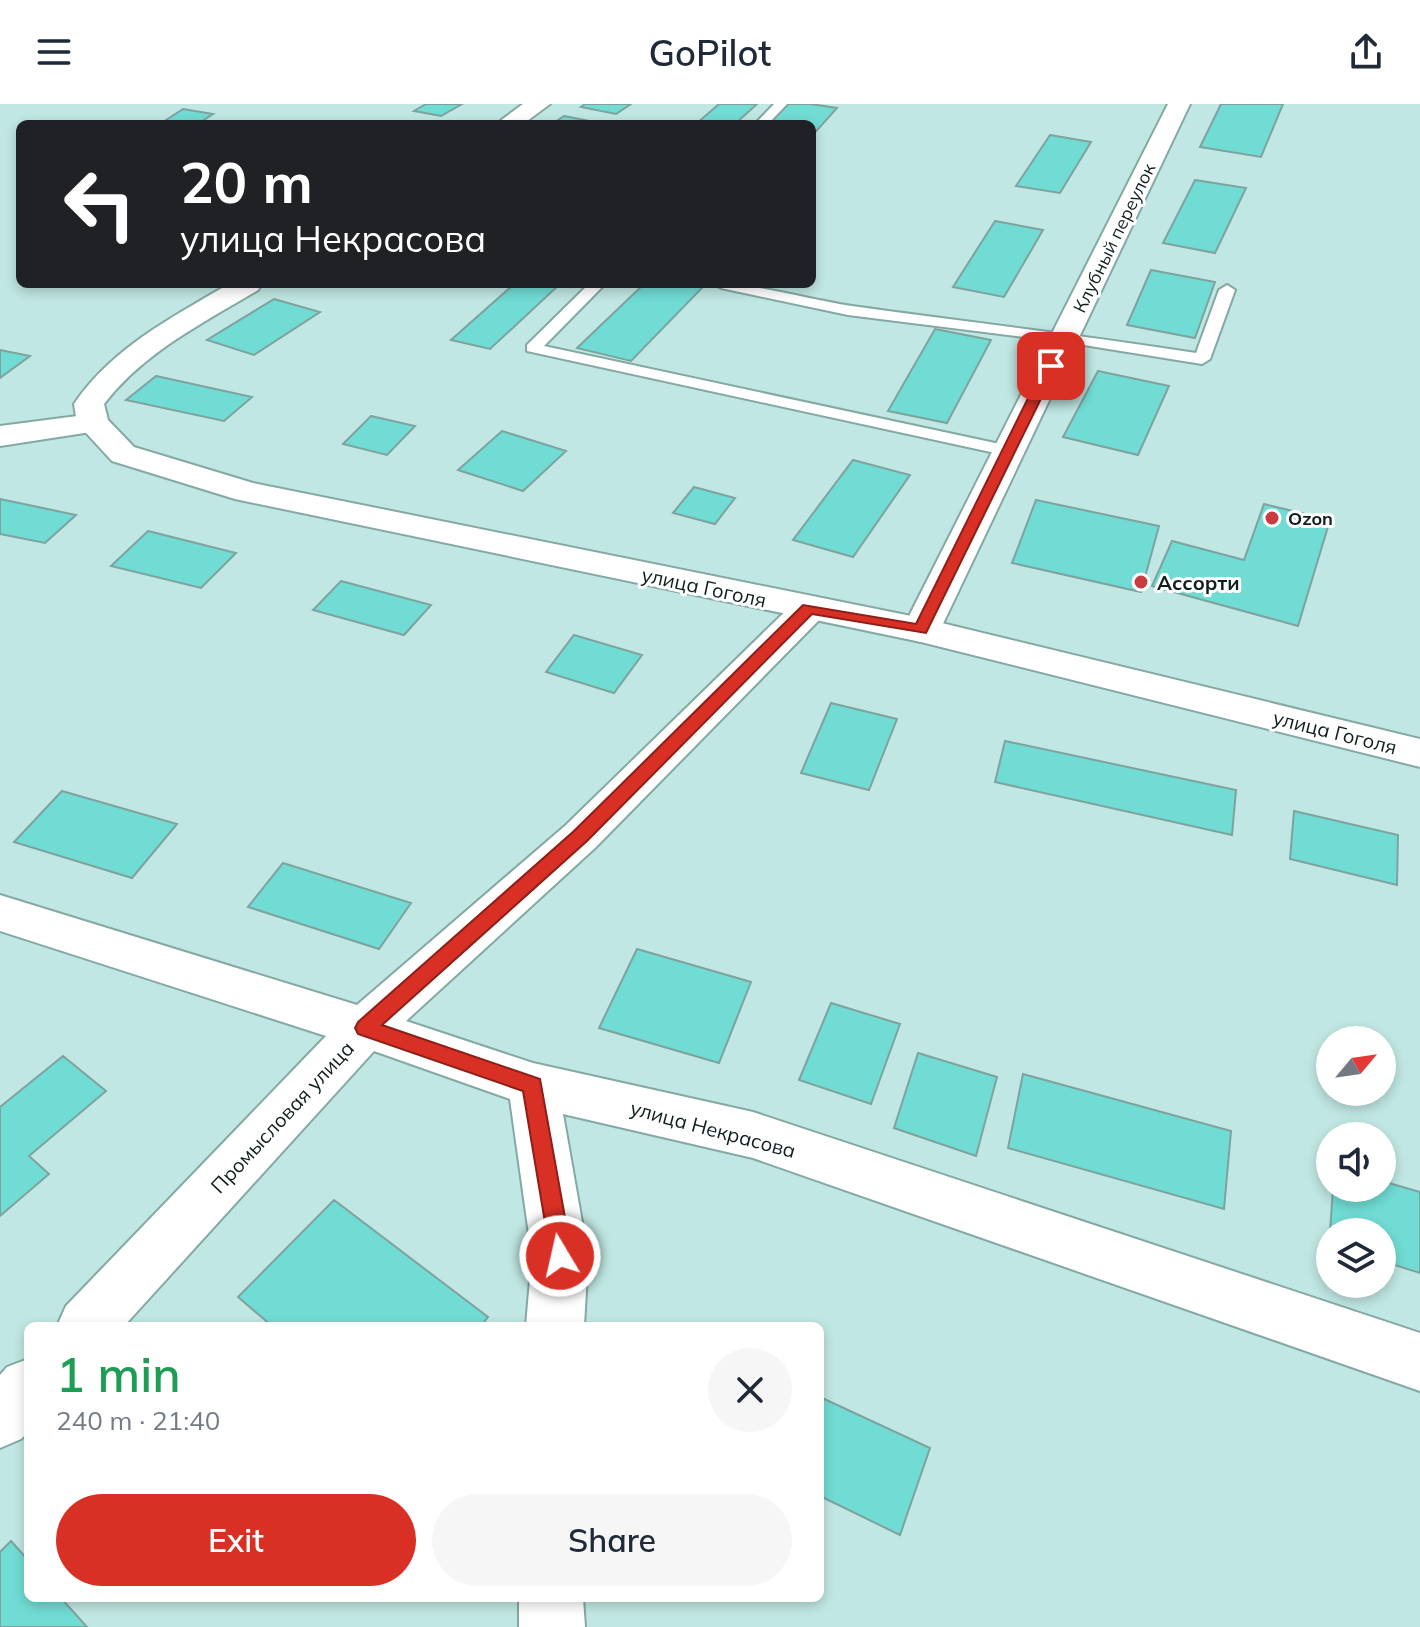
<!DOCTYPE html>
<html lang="en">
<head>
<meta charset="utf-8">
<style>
  body { margin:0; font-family:Mulish,sans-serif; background:#f6f6f7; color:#1f2937; height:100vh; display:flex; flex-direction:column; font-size:30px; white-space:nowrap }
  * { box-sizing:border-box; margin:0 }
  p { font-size:26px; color:#747a83 }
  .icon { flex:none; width:44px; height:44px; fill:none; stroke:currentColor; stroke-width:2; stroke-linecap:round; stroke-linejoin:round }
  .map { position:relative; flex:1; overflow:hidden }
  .side { position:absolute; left:24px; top:1218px; width:800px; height:280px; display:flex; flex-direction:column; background:#fff; border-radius:12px; box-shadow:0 4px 12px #0003 }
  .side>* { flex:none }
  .guide { position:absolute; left:16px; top:16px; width:800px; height:168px; border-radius:12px; box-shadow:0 4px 12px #0003; background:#202124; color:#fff; overflow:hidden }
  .needle { width:52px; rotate:61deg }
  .tools { position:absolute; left:1316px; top:922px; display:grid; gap:16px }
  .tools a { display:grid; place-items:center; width:80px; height:80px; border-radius:50%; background:#fff; box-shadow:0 4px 12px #0003; font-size:40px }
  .pin { position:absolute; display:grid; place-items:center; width:68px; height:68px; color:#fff; margin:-34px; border-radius:16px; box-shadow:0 4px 12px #0006 }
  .me { position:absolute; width:88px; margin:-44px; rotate:351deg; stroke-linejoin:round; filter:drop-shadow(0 0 6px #0008) }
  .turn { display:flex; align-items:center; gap:28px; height:168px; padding:0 32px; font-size:36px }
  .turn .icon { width:104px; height:104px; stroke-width:2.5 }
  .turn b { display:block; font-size:56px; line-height:68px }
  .round { display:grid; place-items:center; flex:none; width:84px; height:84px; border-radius:42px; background:#f6f6f7 }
  .headline { display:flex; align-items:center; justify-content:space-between; height:136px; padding:0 32px }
  h1 { font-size:48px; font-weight:600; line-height:60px; color:#1e9e55 }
  .primary-button { display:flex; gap:16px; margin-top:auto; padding:16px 32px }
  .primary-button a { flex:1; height:92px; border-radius:48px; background:#d93025; color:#fff; font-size:32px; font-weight:600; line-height:92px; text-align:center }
  .primary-button a+a { background:#f6f6f7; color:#1f2937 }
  header { display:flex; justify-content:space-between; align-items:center; height:104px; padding:0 32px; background:#fff; font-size:36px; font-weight:600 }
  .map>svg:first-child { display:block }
</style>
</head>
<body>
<header><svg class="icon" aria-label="menu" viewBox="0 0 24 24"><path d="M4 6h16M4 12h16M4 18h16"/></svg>GoPilot<svg class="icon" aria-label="share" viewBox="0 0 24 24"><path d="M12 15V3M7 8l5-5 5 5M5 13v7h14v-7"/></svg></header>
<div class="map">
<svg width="1420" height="1523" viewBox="0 0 1420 1523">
  <rect width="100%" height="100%" fill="#c0e7e3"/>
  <!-- building -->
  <path fill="#70dcd3" stroke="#7ea39f" stroke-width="2" d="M 426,0 L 462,0 L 441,12 L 414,7 Z
    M 585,0 L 631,0 L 616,10 L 581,3 Z
    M 719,0 L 757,0 L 735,20 L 696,20 Z
    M 788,0 L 811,0 L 837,4 L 812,32 L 812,20 L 769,20 Z
    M 1221,0 L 1283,0 L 1261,53 L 1200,43 Z
    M 183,5 L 213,10 L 198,20 L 160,20 Z
    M 564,12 L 605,20 L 552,20 Z
    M 1050,31 L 1091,38 L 1060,89 L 1016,82 Z
    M 1195,76 L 1246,84 L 1215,149 L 1163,139 Z
    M 995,117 L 1043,126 L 1004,193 L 953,183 Z
    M 1151,166 L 1215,178 L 1195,234 L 1127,221 Z
    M 514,180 L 560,180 L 490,245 L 451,236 Z
    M 644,180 L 703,183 L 631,257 L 577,244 Z
    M 274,195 L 320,208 L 254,251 L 207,236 Z
    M 935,225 L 991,236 L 947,319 L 888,307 Z
    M 0,246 L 30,252 L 0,274 Z
    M 1098,267 L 1169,282 L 1138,351 L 1063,333 Z
    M 156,272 L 252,293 L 224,317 L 126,296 Z
    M 371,312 L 415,322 L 387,351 L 343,340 Z
    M 502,327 L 566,347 L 523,387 L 458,366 Z
    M 853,356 L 910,371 L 853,453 L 793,436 Z
    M 694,383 L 735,394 L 715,420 L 673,409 Z
    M 0,395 L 76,411 L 45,439 L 0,430 Z
    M 1036,396 L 1159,422 L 1141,488 L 1012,459 Z
    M 1264,400 L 1330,416 L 1298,522 L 1152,482 L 1172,437 L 1244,456 Z
    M 148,427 L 236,449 L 201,484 L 111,462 Z
    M 341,477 L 431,501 L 404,531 L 313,506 Z
    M 574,531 L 642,551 L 614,589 L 546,568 Z
    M 831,599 L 897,615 L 869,686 L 801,669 Z
    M 1005,637 L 1236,686 L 1232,731 L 995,678 Z
    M 62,687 L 177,720 L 132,774 L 14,738 Z
    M 1294,707 L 1398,731 L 1397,781 L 1290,755 Z
    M 283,759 L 411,799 L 379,845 L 248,803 Z
    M 637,845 L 751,878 L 719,959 L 599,924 Z
    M 831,899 L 900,920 L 871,1000 L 799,976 Z
    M 918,949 L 997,973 L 976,1052 L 894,1024 Z
    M 63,952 L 106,987 L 29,1052 L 49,1070 L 0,1112 L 0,1003 Z
    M 1023,970 L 1231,1027 L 1224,1105 L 1008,1044 Z
    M 1382,1077 L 1420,1088 L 1420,1169 L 1382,1157 L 1382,1128 L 1330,1128 L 1333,1084 L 1382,1084 Z
    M 334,1096 L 488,1213 L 481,1222 L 272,1222 L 238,1193 Z
    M 820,1293 L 930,1344 L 900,1431 L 820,1392 Z
    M 11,1437 L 28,1456 L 28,1494 L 61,1494 L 87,1523 L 0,1523 L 0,1448 Z"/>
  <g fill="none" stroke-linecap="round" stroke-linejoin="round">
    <defs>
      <path id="service" d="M 774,0 L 787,0 L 768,20 L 755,20 Z
        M 589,180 L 605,180 L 544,242 L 1009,342 L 1018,347 L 1009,352 L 527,247 L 527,241 Z
        M 714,180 C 761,180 805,195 852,202 C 967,218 1081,231 1196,249 L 1219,186 L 1227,181 L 1235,186 L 1210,255 L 1202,260 L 1065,238 L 848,211 L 721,184 Z"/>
      <path id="minor" d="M 1168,0 L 1190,0 L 940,526 L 934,534 L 921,538 L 908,534 L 902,526 Z
        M 93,310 L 104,312 L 109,319 L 104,326 L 0,342 L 0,322 Z
        M 809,493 L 822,497 L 827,505 L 822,513 L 596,743 L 406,917 L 533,959 L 753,1008 L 1420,1229 L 1420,1287 L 753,1054 L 563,1010 L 588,1152 L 584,1222 L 526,1222 L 532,1152 L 510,995 L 374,947 L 124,1222 L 57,1222 L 66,1202 L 326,932 L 0,827 L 0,791 L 357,901 L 566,721 L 796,497 Z
        M 28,1255 L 28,1328 L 21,1335 L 0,1344 L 0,1271 L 7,1263 Z
        M 519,1494 L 583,1494 L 585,1523 L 519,1523 Z"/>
      <path id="secondary" d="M 523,0 L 550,0 L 523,20 L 496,20 Z
        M 229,180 L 262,180 L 258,186 C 203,219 144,248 104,300 L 108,316 L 134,343 L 253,379 L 921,514 L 1420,635 L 1420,663 L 921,538 L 235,395 L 112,357 L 77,319 L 74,300 C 112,244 171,214 229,180 Z"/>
    </defs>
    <!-- service casing -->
    <use href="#service" stroke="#84a9a5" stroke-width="4"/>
    <!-- minor casing -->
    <use href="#minor" stroke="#84a9a5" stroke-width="4"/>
    <!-- secondary casing -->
    <use href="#secondary" stroke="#84a9a5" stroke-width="4"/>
    <!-- service -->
    <use href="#service" fill="#fff" fill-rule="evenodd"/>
    <!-- minor -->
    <use href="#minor" fill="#fff" fill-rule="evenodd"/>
    <!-- secondary -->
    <use href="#secondary" fill="#fff" fill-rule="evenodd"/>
  </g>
  <!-- route -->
  <path fill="#d93025" stroke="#8d1f18" stroke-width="2" d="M 1051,258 L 1057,262 L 926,529 L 812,510 L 587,737 L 382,921 L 540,975 L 572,1152 L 568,1160 L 560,1163 L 552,1160 L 523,987 L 358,930 L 355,924 L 358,918 L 574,727 L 803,501 L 916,520 L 1044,262 Z"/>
  <!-- markers -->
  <g fill="#cb3c41" stroke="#fff" stroke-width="3">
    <circle cx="1272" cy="414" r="8"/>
    <circle cx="1141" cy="478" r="8"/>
  </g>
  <g text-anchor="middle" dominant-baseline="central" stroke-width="6" stroke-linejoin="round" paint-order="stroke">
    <!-- far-street labels -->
    <g font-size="18" fill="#101f1e" stroke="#fff">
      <text transform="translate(1114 134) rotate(-64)">Клубный переулок</text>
    </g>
    <!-- far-poi labels -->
    <g font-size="18" font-weight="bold" fill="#101f1e" stroke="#fff" text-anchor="start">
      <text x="1288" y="414">Ozon</text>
    </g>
    <!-- poi labels -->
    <g font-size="20" font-weight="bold" fill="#101f1e" stroke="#fff" text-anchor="start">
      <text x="1157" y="478">Ассорти</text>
    </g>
    <!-- street labels -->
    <g font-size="20" fill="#101f1e" stroke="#fff">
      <text transform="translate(704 483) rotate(12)">улица Гоголя</text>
      <text transform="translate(1335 628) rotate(14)">улица Гоголя</text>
      <text transform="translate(282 1013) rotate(-47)">Промысловая улица</text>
      <text transform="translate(713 1025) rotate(15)">улица Некрасова</text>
    </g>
  </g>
</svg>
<div class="tools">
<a><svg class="needle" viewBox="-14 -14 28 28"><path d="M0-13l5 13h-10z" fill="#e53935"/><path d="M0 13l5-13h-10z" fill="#747a83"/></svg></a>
<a><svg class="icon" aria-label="sound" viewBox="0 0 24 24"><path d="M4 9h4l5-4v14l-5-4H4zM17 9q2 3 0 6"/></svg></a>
<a><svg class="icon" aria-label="layers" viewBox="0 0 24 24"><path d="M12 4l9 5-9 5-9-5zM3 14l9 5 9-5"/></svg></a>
</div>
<div class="pin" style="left:1051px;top:262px;background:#d93025"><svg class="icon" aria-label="arrive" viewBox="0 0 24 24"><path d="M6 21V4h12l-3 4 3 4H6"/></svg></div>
<svg class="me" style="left:560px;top:1152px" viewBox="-20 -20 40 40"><circle r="17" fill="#d93025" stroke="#fff" stroke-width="3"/><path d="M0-11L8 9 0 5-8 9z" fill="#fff"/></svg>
<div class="guide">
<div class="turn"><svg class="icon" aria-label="left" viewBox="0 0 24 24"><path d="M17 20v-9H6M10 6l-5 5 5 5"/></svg><div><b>20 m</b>улица Некрасова</div></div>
</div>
<section class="side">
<div class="headline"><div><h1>1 min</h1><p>240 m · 21:40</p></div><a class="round"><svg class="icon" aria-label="close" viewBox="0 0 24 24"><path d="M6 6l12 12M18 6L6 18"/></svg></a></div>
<div class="primary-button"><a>Exit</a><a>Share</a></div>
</section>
</div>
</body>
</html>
